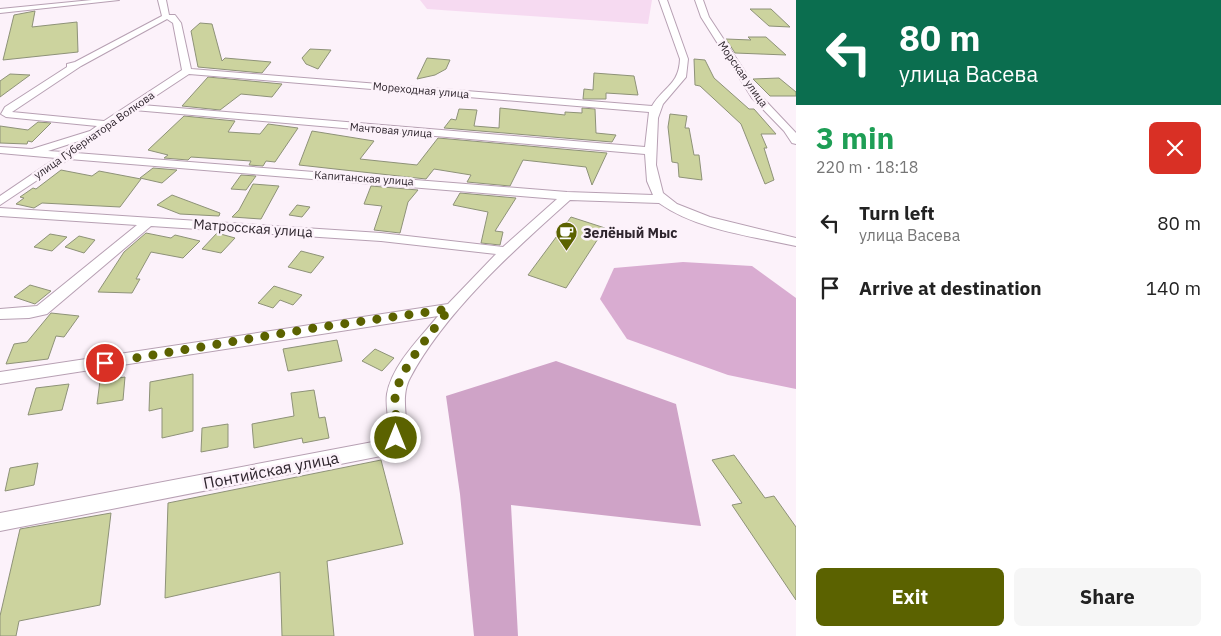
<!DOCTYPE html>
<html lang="en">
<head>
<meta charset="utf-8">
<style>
  body { margin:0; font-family:"IBM Plex Sans",sans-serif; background:#f6f6f6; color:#222; height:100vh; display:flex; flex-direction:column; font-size:19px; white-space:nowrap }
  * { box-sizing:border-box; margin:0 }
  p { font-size:16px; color:#767676 }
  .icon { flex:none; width:28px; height:28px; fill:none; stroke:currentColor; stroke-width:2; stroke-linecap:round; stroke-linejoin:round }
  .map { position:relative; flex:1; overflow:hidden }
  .details { display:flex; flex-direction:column; background:#fff; width:425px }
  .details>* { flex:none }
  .banner { background:#0b6e4f; color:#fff; overflow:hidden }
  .pin { position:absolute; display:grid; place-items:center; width:42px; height:42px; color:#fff; margin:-21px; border:2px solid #fff; border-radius:50%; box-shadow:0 1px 5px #0007 }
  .me { position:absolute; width:55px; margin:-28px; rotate:0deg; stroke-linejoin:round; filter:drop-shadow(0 0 4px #0008) }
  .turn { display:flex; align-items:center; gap:18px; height:105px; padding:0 20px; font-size:22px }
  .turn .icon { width:65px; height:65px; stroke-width:2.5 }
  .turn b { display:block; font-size:35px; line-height:42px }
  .round { display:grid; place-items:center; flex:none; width:52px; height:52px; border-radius:8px; background:#f6f6f6 }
  .overview { display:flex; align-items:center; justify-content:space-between; height:85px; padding:0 20px }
  h1 { font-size:30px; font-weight:700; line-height:38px; color:#1e9e55 }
  .cta { display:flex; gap:10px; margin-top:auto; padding:10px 20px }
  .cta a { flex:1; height:58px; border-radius:8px; background:#5b6200; color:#fff; font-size:20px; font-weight:700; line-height:58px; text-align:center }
  .cta a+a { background:#f6f6f6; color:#222 }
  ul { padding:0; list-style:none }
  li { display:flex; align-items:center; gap:15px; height:65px; padding:0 20px }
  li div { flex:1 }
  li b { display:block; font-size:19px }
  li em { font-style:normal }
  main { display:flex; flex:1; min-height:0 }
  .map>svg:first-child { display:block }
</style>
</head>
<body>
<main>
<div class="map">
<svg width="796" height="636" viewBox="0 0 796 636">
  <rect width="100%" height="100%" fill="#fcf2fa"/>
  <!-- green -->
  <path fill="#f6daf1" d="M 420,0 L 652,0 L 648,24 L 427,9 Z"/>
  <!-- forest -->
  <path fill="#cfa3c7" d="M 556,361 L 676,404 L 701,526 L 511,505 L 518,636 L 474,636 L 460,494 L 446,396 Z"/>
  <!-- water -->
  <path fill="#d9acd1" d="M 683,262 L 752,266 L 796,298 L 796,389 L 728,375 L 627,339 L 600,299 L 614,268 Z"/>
  <!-- building -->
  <path fill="#ccd39e" stroke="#8e9278" d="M 750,9 L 771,9 L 790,27 L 769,26 Z
    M 35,11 L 32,27 L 77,22 L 78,52 L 3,60 L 14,15 Z
    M 200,23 L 212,24 L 222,61 L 225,58 L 271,62 L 262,73 L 198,67 L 191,31 Z
    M 748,37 L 766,37 L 786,55 L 735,53 L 726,39 L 751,40 Z
    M 310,49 L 331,50 L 318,69 L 306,64 L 302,58 Z
    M 427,58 L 450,60 L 446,69 L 435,75 L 417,79 Z
    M 694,59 L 705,60 L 714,78 L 749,109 L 754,109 L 776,134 L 761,134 L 767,148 L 764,148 L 774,180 L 765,184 L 741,124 L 700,86 L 695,85 Z
    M 594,73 L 634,76 L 638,95 L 606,93 L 606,99 L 583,99 L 584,89 L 593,90 Z
    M 10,74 L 30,75 L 0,97 L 0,81 Z
    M 208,77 L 282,84 L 272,97 L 241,94 L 220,110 L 182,106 Z
    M 779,78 L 796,92 L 796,96 L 770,96 L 753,79 Z
    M 500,108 L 565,115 L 565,112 L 582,113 L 582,108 L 595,109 L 596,133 L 616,135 L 612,142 L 444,128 L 451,119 L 456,120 L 459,109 L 477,110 L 474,126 L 499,128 Z
    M 670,114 L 687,116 L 685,128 L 689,128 L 694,155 L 699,155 L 702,180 L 679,177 L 678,163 L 672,162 L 668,127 Z
    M 184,116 L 235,121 L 228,132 L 260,134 L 268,124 L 298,128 L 275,162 L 266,161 L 263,166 L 249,165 L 251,161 L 191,157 L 188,160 L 164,158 L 168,155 L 148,150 Z
    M 38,122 L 51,123 L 32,142 L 28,141 L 27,144 L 0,143 L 0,126 L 28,130 Z
    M 312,131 L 374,141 L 360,159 L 417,165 L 438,138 L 607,153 L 592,185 L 586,167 L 523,160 L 510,186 L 467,182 L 471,175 L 434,169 L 426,179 L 299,165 Z
    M 153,168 L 177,170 L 162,183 L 140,178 Z
    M 61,170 L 92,176 L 99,171 L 141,179 L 120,207 L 42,203 L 34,208 L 16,204 L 24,198 L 20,197 L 33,188 L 36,189 Z
    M 241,175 L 256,176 L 246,190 L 231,189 Z
    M 253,184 L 279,186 L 261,219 L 232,217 L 239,210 Z
    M 371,186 L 418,190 L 408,202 L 400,233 L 374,230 L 382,206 L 364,204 Z
    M 460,193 L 516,198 L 495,231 L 503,232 L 500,245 L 481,243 L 488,212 L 453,205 Z
    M 172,195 L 220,213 L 219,216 L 180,214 L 157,205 Z
    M 297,205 L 310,207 L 302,217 L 289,215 Z
    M 571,217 L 605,228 L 566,288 L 528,275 Z
    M 146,233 L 171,238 L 175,235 L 200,241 L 183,258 L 151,252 L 136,279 L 140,279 L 132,293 L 98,292 L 124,252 Z
    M 217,233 L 235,238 L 221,253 L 202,249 Z
    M 50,234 L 67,237 L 52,251 L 34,247 Z
    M 79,236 L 95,240 L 84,253 L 65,247 Z
    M 301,251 L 324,257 L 311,273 L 288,267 Z
    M 30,285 L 51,291 L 35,304 L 14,297 Z
    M 274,286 L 302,295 L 293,305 L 280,300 L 273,308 L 258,303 Z
    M 51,313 L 79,316 L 64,337 L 56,336 L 48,359 L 6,364 L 14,344 L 27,342 Z
    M 337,340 L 342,361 L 288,371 L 283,349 Z
    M 375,349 L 394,358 L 382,371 L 362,361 Z
    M 193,374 L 193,431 L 162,438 L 162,408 L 149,411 L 150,382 Z
    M 125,377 L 123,400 L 97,404 L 100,381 Z
    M 69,384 L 62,410 L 28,415 L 36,388 Z
    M 314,390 L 319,418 L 325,417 L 329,438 L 303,443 L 302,438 L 254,448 L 252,424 L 294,416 L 291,393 Z
    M 228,424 L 228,447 L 201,452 L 202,428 Z
    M 734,455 L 765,498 L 774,496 L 796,527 L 796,600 L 732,505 L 742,503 L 712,460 Z
    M 381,460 L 403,544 L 327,561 L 334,636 L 282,636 L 280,572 L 165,598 L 168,503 Z
    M 38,463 L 34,485 L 5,491 L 10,468 Z
    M 111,513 L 100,605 L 19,621 L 16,636 L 0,636 L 0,616 L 20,529 Z"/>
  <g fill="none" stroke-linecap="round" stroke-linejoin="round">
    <defs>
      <path id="minor" d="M 92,0 L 119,0 L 0,13 L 0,9 Z
        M 158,0 L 166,0 L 169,15 L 175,15 L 181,23 L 191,69 L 652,106 C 664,86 679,85 680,59 L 659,0 L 667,0 L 688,59 L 686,77 L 663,104 L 658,118 L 656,165 L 663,193 L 677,204 L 710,217 L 796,238 L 796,246 C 751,236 697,230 659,203 L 570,200 C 515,249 445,312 410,378 C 394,408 425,441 381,456 L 0,531 L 0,513 L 378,441 L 388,433 C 390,420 385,407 387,394 C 392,365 420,338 438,316 L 0,384 L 0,372 L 448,304 L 496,254 L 381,241 L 151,226 L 47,314 L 29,318 L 0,319 L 0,309 L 37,306 L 137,225 L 0,216 L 0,208 L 381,233 L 503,247 L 557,199 L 69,159 L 0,205 L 0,196 L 56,158 L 0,153 L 0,147 L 32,149 L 90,131 L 97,126 L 6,117 L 1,114 L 5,107 L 67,67 L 67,64 L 75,62 L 162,16 ZM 167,19 L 173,23 L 182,70 L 104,121 L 12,112 L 81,66 ZM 189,74 L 649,112 L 645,147 L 142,105 ZM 134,110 L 645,154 L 647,181 L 653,195 L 567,192 L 76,153 ZM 79,141 L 64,152 L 48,151 Z
        M 695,0 L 703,0 L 709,17 L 761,96 L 796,133 L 796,144 L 792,143 L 784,131 L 752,98 L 701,17 Z"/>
    </defs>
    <!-- minor casing -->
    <use href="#minor" stroke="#b7a0b3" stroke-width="2"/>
    <!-- minor -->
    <use href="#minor" fill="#fff" fill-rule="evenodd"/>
  </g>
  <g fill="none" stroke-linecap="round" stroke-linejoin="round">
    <!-- route -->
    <path stroke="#5b6200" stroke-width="9" stroke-dasharray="0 16.2" d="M 105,363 L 314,328 L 449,309 C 433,332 397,370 395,399 C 394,412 399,424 396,438"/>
  </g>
  <!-- icons -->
  <defs>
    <symbol id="cafe-pin" viewBox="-11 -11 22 30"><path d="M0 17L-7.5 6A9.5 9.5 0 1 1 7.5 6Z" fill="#5b6200" stroke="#fcf2fa"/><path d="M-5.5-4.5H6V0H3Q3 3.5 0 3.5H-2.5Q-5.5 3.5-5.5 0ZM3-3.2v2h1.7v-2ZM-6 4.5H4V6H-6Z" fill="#fff"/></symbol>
  </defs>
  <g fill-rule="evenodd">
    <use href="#cafe-pin" x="554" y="220" width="25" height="34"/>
  </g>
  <g text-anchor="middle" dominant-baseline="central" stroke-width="5" stroke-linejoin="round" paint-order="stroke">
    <!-- far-street labels -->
    <g font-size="11" fill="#2e252d" stroke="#fcf2fa">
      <text transform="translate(743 74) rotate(55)">Морская улица</text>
      <text transform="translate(421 90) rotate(5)">Мореходная улица</text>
      <text transform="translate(391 130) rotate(5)">Мачтовая улица</text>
      <text transform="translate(94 135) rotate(-35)">улица Губернатора Волкова</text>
      <text transform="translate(364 178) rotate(4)">Капитанская улица</text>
    </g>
    <!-- street labels -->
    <g font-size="14" fill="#2e252d" stroke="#fcf2fa">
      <text transform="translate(253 228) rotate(4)">Матросская улица</text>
    </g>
    <!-- poi labels -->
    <g font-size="14" font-weight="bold" fill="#2e252d" stroke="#fcf2fa" text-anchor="start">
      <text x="583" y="233">Зелёный Мыс</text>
    </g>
    <!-- near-street labels -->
    <g font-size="16" fill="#2e252d" stroke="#fcf2fa">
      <text transform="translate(271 470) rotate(-11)">Понтийская улица</text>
    </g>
  </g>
</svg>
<div class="pin" style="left:105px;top:363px;background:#d93025"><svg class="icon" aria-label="arrive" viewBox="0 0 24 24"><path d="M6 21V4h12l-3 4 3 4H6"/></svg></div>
<svg class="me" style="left:396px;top:438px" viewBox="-20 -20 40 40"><circle r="17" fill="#5b6200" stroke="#fff" stroke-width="3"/><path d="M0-11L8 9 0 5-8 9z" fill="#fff"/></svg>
</div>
<section class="details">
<div class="banner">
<div class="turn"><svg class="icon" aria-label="left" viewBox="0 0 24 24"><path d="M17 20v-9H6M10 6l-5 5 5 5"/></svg><div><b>80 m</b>улица Васева</div></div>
</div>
<div class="overview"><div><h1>3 min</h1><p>220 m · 18:18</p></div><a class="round" style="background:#d93025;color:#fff"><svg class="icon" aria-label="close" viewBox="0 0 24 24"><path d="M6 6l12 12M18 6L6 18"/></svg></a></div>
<ul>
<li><svg class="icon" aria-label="left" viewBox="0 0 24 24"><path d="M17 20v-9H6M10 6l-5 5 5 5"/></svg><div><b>Turn left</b><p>улица Васева</p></div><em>80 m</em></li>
<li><svg class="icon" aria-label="arrive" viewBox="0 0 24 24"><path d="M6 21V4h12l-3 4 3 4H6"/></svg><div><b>Arrive at destination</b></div><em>140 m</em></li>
</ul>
<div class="cta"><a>Exit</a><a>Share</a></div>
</section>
</main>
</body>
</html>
